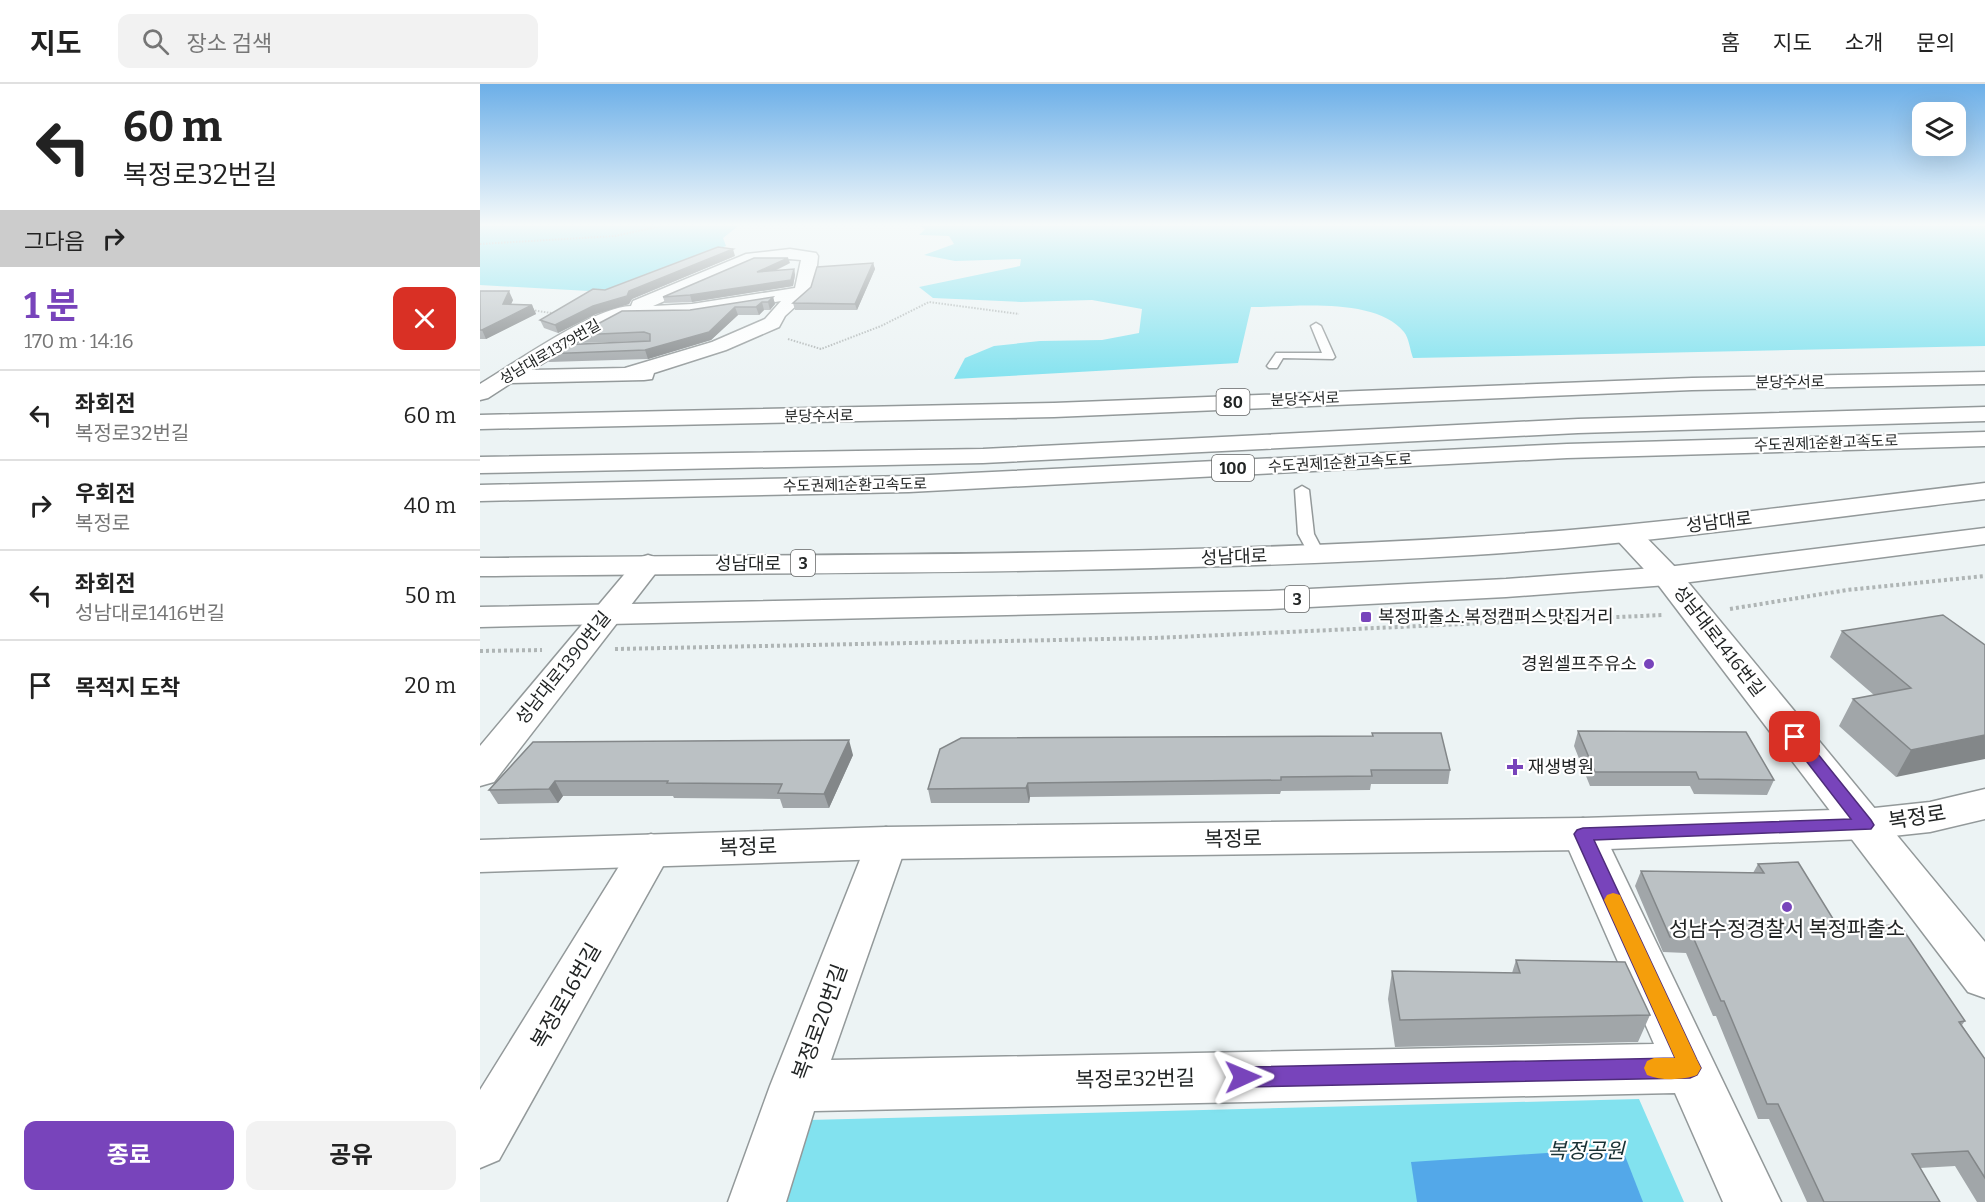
<!DOCTYPE html>
<html lang="ko">
<head>
<meta charset="utf-8">
<style>
  body { margin:0; font-family:Bitter,"Noto Sans KR",serif; background:#f2f2f2; color:#222; height:100vh; display:flex; flex-direction:column; font-size:22px; white-space:nowrap }
  * { box-sizing:border-box; margin:0 }
  p { font-size:20px; color:#767676 }
  .icon { flex:none; width:33px; height:33px; fill:none; stroke:currentColor; stroke-width:2; stroke-linecap:round; stroke-linejoin:round }
  .map { position:relative; flex:1; overflow:hidden }
  .sheet { display:flex; flex-direction:column; background:#fff; width:480px }
  .sheet>* { flex:none }
  .guide { background:#fff; color:#222; overflow:hidden }
  .fabs { position:absolute; left:1432px; top:18px; display:grid; gap:12px }
  .fabs a { display:grid; place-items:center; width:54px; height:54px; border-radius:12px; background:#fff; box-shadow:0 6px 24px #0002; font-size:30px }
  .pin { position:absolute; display:grid; place-items:center; width:51px; height:51px; color:#fff; margin:-26px; border-radius:12px; box-shadow:0 3px 9px #0006 }
  .me { position:absolute; width:66px; margin:-33px; rotate:89deg; stroke-linejoin:round; filter:drop-shadow(0 0 4px #0008) }
  .turn { display:flex; align-items:center; gap:21px; height:126px; padding:0 24px; font-size:27px }
  .turn .icon { width:78px; height:78px; stroke-width:2.5 }
  .turn b { display:block; font-size:42px; line-height:51px }
  .then { display:flex; align-items:center; height:57px; padding:0 24px; background:#0003; gap:12px; font-size:22px }
  .round { display:grid; place-items:center; flex:none; width:63px; height:63px; border-radius:12px; background:#f2f2f2 }
  .summary { display:flex; align-items:center; justify-content:space-between; height:102px; padding:0 24px }
  h1 { font-size:36px; font-weight:700; line-height:45px; color:#7844bb }
  .action { display:flex; gap:12px; margin-top:auto; padding:12px 24px }
  .action a { flex:1; height:69px; border-radius:12px; background:#7844bb; color:#fff; font-size:24px; font-weight:700; line-height:69px; text-align:center }
  .action a+a { background:#f2f2f2; color:#222 }
  ul { padding:0; list-style:none }
  li { display:flex; align-items:center; gap:18px; height:90px; padding:0 24px; border-top:2px solid #e0e0e0 }
  li div { flex:1 }
  li b { display:block; font-size:22px }
  li em { font-style:normal }
  header { display:flex; align-items:center; gap:36px; box-sizing:border-box; height:84px; padding:0 30px; background:#fff; border-bottom:2px solid #e0e0e0 }
  header strong { font-size:28px }
  nav { display:flex; gap:33px; margin-inline-start:auto; font-size:21px }
  .search { width:420px; height:54px; background:#f2f2f2; display:flex; align-items:center; gap:15px; box-sizing:border-box; padding:0 21px; border-radius:12px; color:#767676; font-size:22px }
  main { display:flex; flex:1; min-height:0 }
  .map>svg:first-child { display:block }
</style>
</head>
<body>
<header>
<strong>지도</strong>
<div class="search"><svg class="icon" aria-label="search" viewBox="0 0 24 24"><circle cx="10" cy="10" r="6"/><path d="M15 15l6 6"/></svg>장소 검색</div>
<nav><a>홈</a><a>지도</a><a>소개</a><a>문의</a></nav>
</header>
<main>
<section class="sheet">
<div class="guide">
<div class="turn"><svg class="icon" aria-label="left" viewBox="0 0 24 24"><path d="M17 20v-9H6M10 6l-5 5 5 5"/></svg><div><b>60 m</b>복정로32번길</div></div>
<div class="then">그다음<svg class="icon" aria-label="right" viewBox="0 0 24 24"><path d="M7 20v-9h11M14 6l5 5-5 5"/></svg></div>
</div>
<div class="summary"><div><h1>1 분</h1><p>170 m · 14:16</p></div><a class="round" style="background:#d93025;color:#fff"><svg class="icon" aria-label="close" viewBox="0 0 24 24"><path d="M6 6l12 12M18 6L6 18"/></svg></a></div>
<ul>
<li><svg class="icon" aria-label="left" viewBox="0 0 24 24"><path d="M17 20v-9H6M10 6l-5 5 5 5"/></svg><div><b>좌회전</b><p>복정로32번길</p></div><em>60 m</em></li>
<li><svg class="icon" aria-label="right" viewBox="0 0 24 24"><path d="M7 20v-9h11M14 6l5 5-5 5"/></svg><div><b>우회전</b><p>복정로</p></div><em>40 m</em></li>
<li><svg class="icon" aria-label="left" viewBox="0 0 24 24"><path d="M17 20v-9H6M10 6l-5 5 5 5"/></svg><div><b>좌회전</b><p>성남대로1416번길</p></div><em>50 m</em></li>
<li><svg class="icon" aria-label="arrive" viewBox="0 0 24 24"><path d="M6 21V4h12l-3 4 3 4H6"/></svg><div><b>목적지 도착</b></div><em>20 m</em></li>
</ul>
<div class="action"><a>종료</a><a>공유</a></div>
</section>
<div class="map">
<svg width="1505" height="1118" viewBox="0 0 1505 1118">
  <rect width="100%" height="100%" fill="#ecf3f4"/>
  <!-- green -->
  <path fill="#82e2ef" d="M 0,142 L 258,142 L 243,154 L 246,162 L 127,208 L 0,201 Z
    M 440,142 L 1505,142 L 1505,262 L 933,274 C 930,266 929,254 924,248 C 895,212 812,223 771,223 L 758,279 L 474,295 L 485,274 L 514,262 L 560,257 L 622,256 L 659,249 L 662,225 L 612,216 L 541,218 L 453,214 L 439,203 L 540,182 L 541,175 L 475,177 L 444,171 L 474,160 L 469,152 L 439,151 L 445,145 Z
    M 1159,1015 L 1204,1118 L 300,1118 L 328,1036 Z"/>
  <!-- water -->
  <path fill="#53a8e9" d="M 1142,1064 L 1163,1118 L 937,1118 L 931,1078 Z"/>
  <g fill="none" stroke-linecap="round" stroke-linejoin="round">
    <defs>
      <path id="lane" d="M 836,239 L 841,242 L 855,273 L 853,275 L 803,274 L 797,284 L 789,284 L 787,282 L 796,269 L 842,269 L 831,242 Z
        M 822,402 L 829,406 L 834,450 L 844,469 L 836,474 L 830,472 L 818,450 L 815,406 Z"/>
      <path id="street" d="M 310,165 L 336,169 L 338,172 L 336,191 L 331,208 L 305,232 L 299,243 L 246,266 L 174,289 L 172,295 L 164,296 L 31,299 L 8,314 L 0,316 L 0,300 C 35,279 114,223 151,222 L 153,217 L 266,170 ZM 310,175 L 321,176 L 315,204 L 212,220 L 173,222 L 275,178 ZM 301,217 L 285,235 L 232,258 L 145,284 L 52,286 L 110,250 L 144,233 L 212,232 Z
        M 1147,442 L 1157,444 L 1198,486 L 1505,858 L 1505,914 L 1488,908 L 1176,498 L 1137,456 L 1133,450 L 1137,444 Z
        M 168,471 L 178,474 L 183,480 L 178,486 L 14,698 L 0,702 L 0,662 L 158,474 Z
        M 1103,734 L 1118,739 L 1124,750 L 1301,1118 L 1243,1118 L 1195,1009 L 334,1027 L 306,1118 L 248,1118 L 290,1002 L 391,748 L 406,743 L 421,748 L 427,759 L 351,976 L 1174,960 L 1082,750 L 1088,739 Z
        M 171,750 L 186,755 L 192,766 L 19,1076 L 0,1084 L 0,1006 L 156,755 Z"/>
      <path id="secondary" d="M 1505,705 L 1505,735 L 1450,748 L 1385,755 L 1103,766 L 406,775 L 0,788 L 0,756 L 406,743 L 1103,734 L 1385,725 L 1450,718 Z"/>
      <path id="primary" d="M 1505,399 L 1505,415 C 1334,435 1164,460 993,471 C 662,491 331,488 0,492 L 0,474 C 331,470 662,473 993,453 C 1164,443 1334,419 1505,399 Z
        M 1505,444 L 1505,460 L 1187,501 L 1026,513 L 790,525 L 0,543 L 0,523 L 790,507 L 1026,495 L 1187,483 Z"/>
      <path id="highway" d="M 1505,288 L 1505,300 L 1212,306 L 574,333 L 0,345 L 0,331 L 574,319 L 1212,294 Z
        M 1505,323 L 1505,337 L 1098,349 L 503,379 L 0,389 L 0,373 L 503,365 L 1098,335 Z
        M 1505,348 L 1505,362 L 1087,374 L 429,408 L 0,417 L 0,401 L 429,392 L 1087,360 Z"/>
    </defs>
    <!-- lane casing -->
    <use href="#lane" stroke="#93999a" stroke-width="3"/>
    <!-- street casing -->
    <use href="#street" stroke="#93999a" stroke-width="3"/>
    <!-- secondary casing -->
    <use href="#secondary" stroke="#93999a" stroke-width="3"/>
    <!-- primary casing -->
    <use href="#primary" stroke="#93999a" stroke-width="3"/>
    <!-- highway casing -->
    <use href="#highway" stroke="#93999a" stroke-width="3"/>
    <!-- path-far1 -->
    <path stroke="#afb5b5" stroke-width="2" stroke-dasharray="1.5 1.5" stroke-linecap="butt" d="M 0,160 L 135,152 L 181,142
      M 52,226 L 77,230
      M 308,255 L 341,265 L 401,242 L 449,218 L 539,230"/>
    <!-- path -->
    <path stroke="#afb5b5" stroke-width="4" stroke-dasharray="3 3" stroke-linecap="butt" d="M 1250,525 L 1367,506 L 1505,492
      M 135,565 L 675,554 L 1183,531
      M 0,567 L 62,566"/>
    <!-- lane -->
    <use href="#lane" fill="#fff" fill-rule="evenodd"/>
    <!-- street -->
    <use href="#street" fill="#fff" fill-rule="evenodd"/>
    <!-- secondary -->
    <use href="#secondary" fill="#fff" fill-rule="evenodd"/>
    <!-- primary -->
    <use href="#primary" fill="#fff" fill-rule="evenodd"/>
    <!-- highway -->
    <use href="#highway" fill="#fff" fill-rule="evenodd"/>
  </g>
  <!-- wall -->
  <path fill="#a1a6a9" d="M 255,172 L 152,215 L 149,220 L 116,230 L 78,249 L 64,244 L 60,236 L 125,206 Z
    M 310,179 L 295,187 L 314,185 L 315,191 L 313,202 L 212,218 L 185,219 L 183,213 Z
    M 393,179 L 395,185 L 377,226 L 315,226 L 313,219 Z
    M 0,207 L 33,216 L 31,220 L 52,221 L 56,230 L 6,255 L 0,255 Z
    M 293,213 L 295,220 L 290,226 L 284,226 L 279,231 L 258,231 L 231,256 L 168,275 L 69,278 L 65,270 L 168,257 L 100,259 L 97,251 L 210,226 Z
    M 1362,547 L 1505,561 L 1416,693 L 1359,642 L 1373,615 L 1394,611 L 1350,573 Z
    M 1098,647 L 1294,696 L 1287,711 L 1214,710 L 1210,702 L 1110,702 L 1094,662 Z
    M 892,649 L 970,686 L 968,700 L 891,700 L 890,706 L 801,707 L 800,710 L 550,713 L 549,719 L 451,719 L 448,705 L 892,652 Z
    M 53,658 L 373,671 L 349,724 L 303,724 L 300,715 L 194,714 L 193,712 L 83,712 L 78,719 L 18,720 L 9,706 Z
    M 1278,780 L 1358,843 L 1485,937 L 1482,941 L 1505,975 L 1505,1118 L 1497,1118 L 1475,1082 L 1440,1084 L 1460,1118 L 1327,1118 L 1289,1035 L 1278,1035 L 1236,932 L 1233,932 L 1206,869 L 1183,868 L 1155,802 L 1161,787 L 1273,789 Z
    M 1036,876 L 1170,931 L 1158,958 L 915,963 L 908,915 L 912,887 L 1032,889 Z"/>
  <!-- shaded-wall -->
  <path fill="#838789" d="M 253,165 L 255,172 L 152,215 L 149,220 L 116,230 L 78,249 L 75,241 L 113,222 Z
    M 308,174 L 310,179 L 279,194 L 277,188 Z
    M 393,179 L 395,185 L 377,226 L 375,220 Z
    M 314,185 L 315,191 L 313,202 L 212,218 L 210,211 Z
    M 29,207 L 33,216 L 27,229 L 23,220 Z
    M 293,213 L 295,220 L 290,226 L 288,218 Z
    M 282,218 L 284,226 L 279,231 L 276,223 Z
    M 52,221 L 56,230 L 6,255 L 2,246 Z
    M 255,223 L 258,231 L 231,256 L 168,275 L 165,266 Z
    M 1505,651 L 1505,675 L 1416,693 L 1431,666 Z
    M 369,656 L 373,671 L 349,724 L 344,710 Z
    M 75,697 L 83,712 L 78,719 L 69,705 Z
    M 548,699 L 550,713 L 549,719 L 546,704 Z"/>
  <!-- building -->
  <path fill="#bbc1c4" stroke="#838789" stroke-width="1.5" d="M 238,163 L 253,165 L 149,207 L 147,212 L 113,222 L 75,241 L 60,236 L 113,205 L 125,206 Z
    M 274,174 L 308,174 L 277,188 L 314,185 L 311,196 L 210,211 L 183,213 Z
    M 393,179 L 375,220 L 313,219 L 331,203 L 337,183 Z
    M 0,207 L 29,207 L 23,220 L 52,221 L 2,246 L 0,246 Z
    M 293,213 L 288,218 L 282,218 L 276,223 L 255,223 L 229,248 L 165,266 L 65,270 L 79,261 L 170,257 L 170,250 L 164,248 L 97,251 L 142,227 L 210,226 Z
    M 1463,531 L 1505,561 L 1505,651 L 1431,666 L 1373,615 L 1431,604 L 1362,547 Z
    M 1098,647 L 1266,648 L 1294,696 L 1219,695 L 1216,688 L 1115,688 Z
    M 892,649 L 961,649 L 970,686 L 891,686 L 892,692 L 801,693 L 801,696 L 548,699 L 546,704 L 448,705 L 460,665 L 481,654 L 893,652 Z
    M 369,656 L 344,710 L 298,709 L 302,700 L 187,699 L 188,697 L 75,697 L 69,705 L 9,706 L 53,658 Z
    M 1318,778 L 1358,843 L 1420,841 L 1485,937 L 1479,938 L 1505,975 L 1505,1094 L 1488,1067 L 1432,1070 L 1460,1118 L 1344,1118 L 1298,1020 L 1287,1020 L 1244,917 L 1241,917 L 1213,853 L 1190,853 L 1161,787 L 1284,789 L 1278,780 Z
    M 1036,876 L 1145,878 L 1170,931 L 920,936 L 912,887 L 1040,889 Z"/>
  <!-- sky -->
  <linearGradient id="sky" x2="0" y2="1"><stop stop-color="#6cafe8"/><stop offset="0.47" stop-color="#f6fafa"/><stop offset="1" stop-color="#f6fafa" stop-opacity="0"/></linearGradient>
  <rect width="1505" height="299" fill="url(#sky)"/>
  <!-- route -->
  <path fill="#7844bb" stroke="#4e2c7a" stroke-width="1.5" d="M 1315,647 L 1321,649 L 1391,736 L 1394,741 L 1391,745 L 1114,756 L 1217,976 L 1221,984 L 1217,991 L 1210,994 L 763,1003 L 756,1000 L 752,993 L 756,985 L 763,983 L 1195,974 L 1094,750 L 1097,746 L 1103,744 L 1371,735 L 1310,656 L 1308,653 L 1310,649 Z"/>
  <!-- slow -->
  <path fill="#f59e0b" d="M 1133,809 L 1140,811 L 1142,816 L 1217,976 L 1221,984 L 1217,991 C 1204,996 1181,997 1167,991 L 1164,984 L 1167,977 L 1174,974 L 1195,974 L 1124,816 L 1127,811 Z"/>
  <!-- markers -->
  <g fill="#7844bb" stroke="#fff" stroke-width="2">
    <rect x="880" y="527" width="12" height="12" rx="3"/>
    <circle cx="1169" cy="580" r="6"/>
    <path d="M1032 674h6v6h6v6h-6v6h-6v-6h-6v-6h6z"/>
    <circle cx="1307" cy="823" r="6"/>
  </g>
  <g text-anchor="middle" dominant-baseline="central" stroke-width="4.5" stroke-linejoin="round" paint-order="stroke">
    <!-- far-street labels -->
    <g font-size="15" fill="#222525" stroke="#fff">
      <text transform="translate(70 268) rotate(-30)">성남대로1379번길</text>
      <text transform="translate(1310 298) rotate(-1)">분당수서로</text>
      <text transform="translate(825 315) rotate(-2)">분당수서로</text>
      <text transform="translate(339 332) rotate(-1)">분당수서로</text>
      <text transform="translate(1346 359) rotate(-2)">수도권제1순환고속도로</text>
      <text transform="translate(860 379) rotate(-3)">수도권제1순환고속도로</text>
      <text transform="translate(375 401) rotate(-1)">수도권제1순환고속도로</text>
    </g>
    <!-- shield labels -->
    <g fill="#fff" stroke="#646666" stroke-width="1.5">
      <rect x="736.5" y="305" width="33" height="26" rx="4.5"/>
      <rect x="732" y="371" width="42" height="26" rx="4.5"/>
      <rect x="311" y="466" width="24" height="26" rx="4.5"/>
      <rect x="805" y="502" width="24" height="26" rx="4.5"/>
    </g>
    <g font-size="16" font-weight="bold" fill="#222525">
      <text x="753" y="318">80</text>
      <text x="753" y="384">100</text>
      <text x="323" y="479">3</text>
      <text x="817" y="515">3</text>
    </g>
    <!-- street labels -->
    <g font-size="18" fill="#222525" stroke="#fff">
      <text transform="translate(1239 438) rotate(-7)">성남대로</text>
      <text transform="translate(754 473) rotate(-2)">성남대로</text>
      <text x="268" y="480">성남대로</text>
      <text transform="translate(1239 557) rotate(52)">성남대로1416번길</text>
      <text transform="translate(83 584) rotate(-51)">성남대로1390번길</text>
    </g>
    <!-- poi labels -->
    <g font-size="18" fill="#222525" stroke="#fff" text-anchor="start">
      <text x="898" y="533">복정파출소.복정캠퍼스맛집거리</text>
      <text x="1157" y="580" text-anchor="end">경원셀프주유소</text>
      <text x="1048" y="683">재생병원</text>
    </g>
    <!-- near-street labels -->
    <g font-size="21" fill="#222525" stroke="#fff">
      <text transform="translate(1437 733) rotate(-9)">복정로</text>
      <text transform="translate(753 755) rotate(-1)">복정로</text>
      <text transform="translate(268 763) rotate(-2)">복정로</text>
      <text transform="translate(86 912) rotate(-60)">복정로16번길</text>
      <text transform="translate(340 938) rotate(-70)">복정로20번길</text>
      <text transform="translate(655 995) rotate(-1)">복정로32번길</text>
    </g>
    <!-- near-poi labels -->
    <g font-size="21" fill="#222525" stroke="#fff">
      <text x="1307" y="845">성남수정경찰서 복정파출소</text>
    </g>
    <!-- near-park labels -->
    <g font-size="21" font-style="italic" fill="#193235" stroke="#fff">
      <text x="1106" y="1067">복정공원</text>
    </g>
  </g>
</svg>
<div class="fabs">
<a><svg class="icon" aria-label="layers" viewBox="0 0 24 24"><path d="M12 4l9 5-9 5-9-5zM3 14l9 5 9-5"/></svg></a>
</div>
<div class="pin" style="left:1315px;top:653px;background:#d93025"><svg class="icon" aria-label="arrive" viewBox="0 0 24 24"><path d="M6 21V4h12l-3 4 3 4H6"/></svg></div>
<svg class="me" style="left:763px;top:993px" viewBox="-20 -20 40 40"><path d="M0-17L14 15 0 8-14 15z" fill="#7844bb" stroke="#fff" stroke-width="4"/></svg>
</div>
</main>
</body>
</html>
